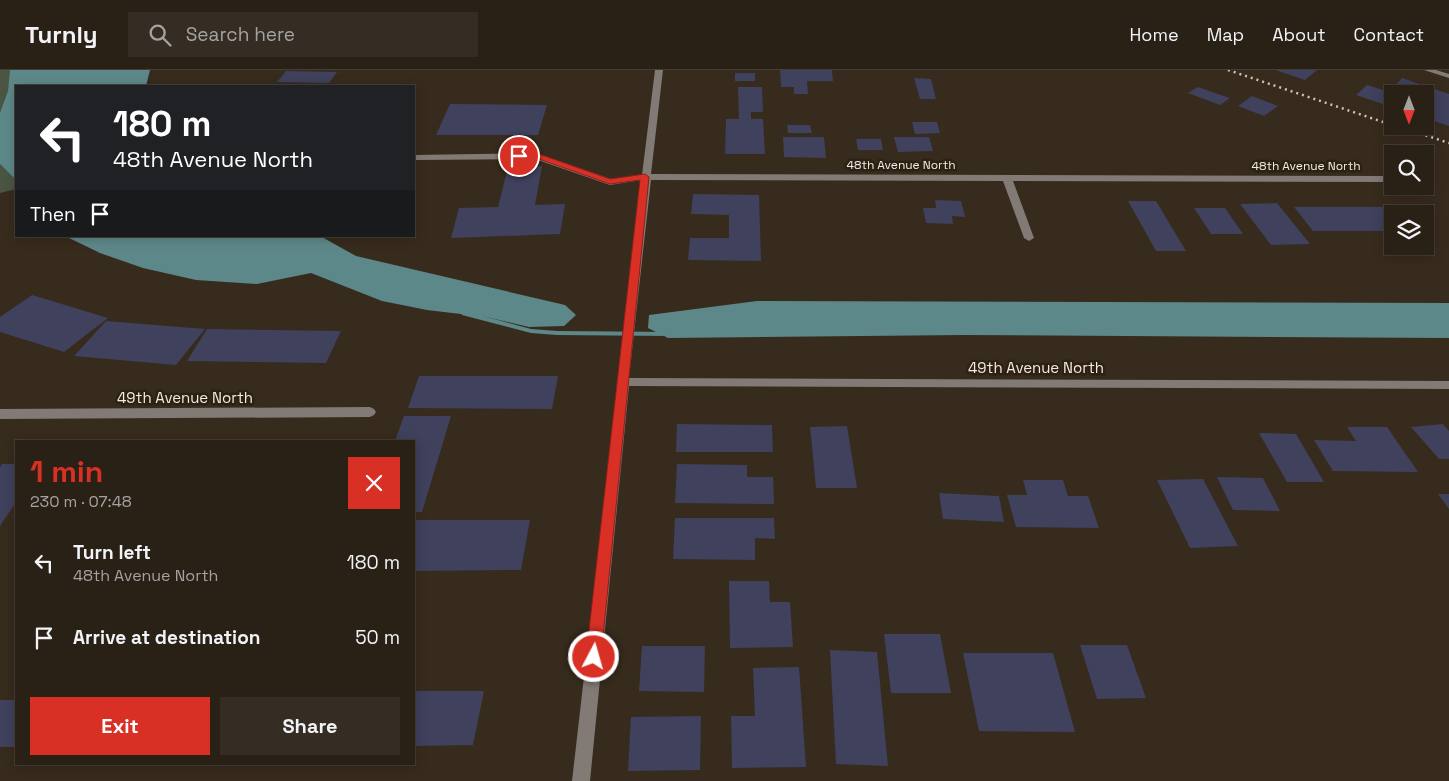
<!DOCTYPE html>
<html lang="en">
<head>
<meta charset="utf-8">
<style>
  body { margin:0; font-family:"Space Grotesk",sans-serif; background:#352d23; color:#f1f3f6; height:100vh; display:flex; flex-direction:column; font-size:19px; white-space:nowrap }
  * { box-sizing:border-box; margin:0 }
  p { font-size:16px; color:#a5a3a1 }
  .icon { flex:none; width:28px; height:28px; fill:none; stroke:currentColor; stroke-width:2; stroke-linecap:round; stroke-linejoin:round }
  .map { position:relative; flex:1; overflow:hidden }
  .side { position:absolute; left:15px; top:370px; width:400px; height:325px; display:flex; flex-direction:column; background:#292016; border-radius:0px; box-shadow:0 2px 12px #0003,0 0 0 1px #453e35 }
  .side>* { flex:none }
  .guide { position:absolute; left:15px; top:15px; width:400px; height:152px; border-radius:0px; box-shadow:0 2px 12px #0003,0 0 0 1px #453e35; background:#202124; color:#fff; overflow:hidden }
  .needle { width:32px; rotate:180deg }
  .controls { position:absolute; left:1384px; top:15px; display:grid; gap:10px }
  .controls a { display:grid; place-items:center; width:50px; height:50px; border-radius:0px; background:#292016; box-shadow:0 2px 12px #0003,0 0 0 1px #453e35; font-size:25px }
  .pin { position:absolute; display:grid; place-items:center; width:42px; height:42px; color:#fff; margin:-21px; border:2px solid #fff; border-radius:50%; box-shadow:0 1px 5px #0007 }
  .me { position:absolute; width:55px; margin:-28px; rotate:6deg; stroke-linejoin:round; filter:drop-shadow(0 0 4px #0008) }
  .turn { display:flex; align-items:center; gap:18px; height:105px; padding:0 15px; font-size:22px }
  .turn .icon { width:65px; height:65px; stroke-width:2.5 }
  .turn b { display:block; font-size:35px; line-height:42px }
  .then { display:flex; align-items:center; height:48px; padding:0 15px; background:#0003; gap:10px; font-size:19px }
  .round { display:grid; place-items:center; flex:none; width:52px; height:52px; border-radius:0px; background:#352d23 }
  .head { display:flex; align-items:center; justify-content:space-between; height:85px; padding:0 15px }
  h1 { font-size:30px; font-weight:800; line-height:38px; color:#d93025 }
  .primary-button { display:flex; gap:10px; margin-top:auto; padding:10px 15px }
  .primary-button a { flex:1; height:58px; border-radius:0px; background:#d93025; color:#fff; font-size:20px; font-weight:800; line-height:58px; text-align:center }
  .primary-button a+a { background:#352d23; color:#f1f3f6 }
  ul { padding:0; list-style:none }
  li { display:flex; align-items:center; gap:15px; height:75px; padding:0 15px }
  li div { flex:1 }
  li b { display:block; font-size:19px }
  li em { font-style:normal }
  header { display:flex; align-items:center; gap:30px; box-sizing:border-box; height:70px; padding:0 25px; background:#292016; border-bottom:1px solid #453e35 }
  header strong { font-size:24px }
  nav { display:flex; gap:28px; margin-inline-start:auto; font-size:18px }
  .search { width:350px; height:45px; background:#352d23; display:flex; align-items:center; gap:12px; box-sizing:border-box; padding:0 18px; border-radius:0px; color:#a5a3a1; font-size:19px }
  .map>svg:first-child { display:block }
</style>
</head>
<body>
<header>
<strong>Turnly</strong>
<div class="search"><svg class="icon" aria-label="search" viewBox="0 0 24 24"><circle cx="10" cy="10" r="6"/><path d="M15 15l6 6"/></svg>Search here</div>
<nav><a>Home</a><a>Map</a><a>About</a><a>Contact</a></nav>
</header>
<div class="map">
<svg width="1449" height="711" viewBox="0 0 1449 711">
  <rect width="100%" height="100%" fill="#372b1d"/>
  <!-- green -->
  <path fill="#4a5643" d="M 0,0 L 10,0 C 10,14 8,31 0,43 Z
    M 0,94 L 16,110 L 16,119 L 0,123 Z"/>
  <!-- water -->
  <path fill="#5d8889" d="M 10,0 L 150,0 L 146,16 L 16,16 L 16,110 L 0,94 L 0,43 L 8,21 Z
    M 65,166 L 320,166 L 356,186 L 565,235 L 576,245 L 564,256 L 529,257 L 486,247 L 427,240 L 382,231 L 311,203 L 257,214 L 196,210 L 143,198 L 100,183 Z
    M 757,231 L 1449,233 L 1449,268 L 962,265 L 668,268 L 648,258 L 649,245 Z"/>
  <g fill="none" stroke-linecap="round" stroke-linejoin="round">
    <!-- stream -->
    <path fill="#5d8889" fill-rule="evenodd" d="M 462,241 L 464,241 L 531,259 L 557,261 L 670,262 L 673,264 L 670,266 L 557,265 L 531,263 L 462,245 L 461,243 Z"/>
  </g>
  <!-- building -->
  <path fill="#3f415d" d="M 780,0 L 832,0 L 833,11 L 807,11 L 808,24 L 794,24 L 794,17 L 781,17 Z
    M 1275,0 L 1317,0 L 1305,10 Z
    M 286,1 L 337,2 L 329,13 L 277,12 Z
    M 735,3 L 755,3 L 755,11 L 735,11 Z
    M 914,8 L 931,9 L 936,29 L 920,29 Z
    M 1402,8 L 1449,24 L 1449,56 L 1425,48 L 1425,24 L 1392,24 L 1392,37 L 1356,25 L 1367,15 L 1389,22 Z
    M 738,17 L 762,17 L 763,42 L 751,42 L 751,49 L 763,49 L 765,84 L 725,84 L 726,49 L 739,49 Z
    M 1198,17 L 1209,21 L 1230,28 L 1220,35 L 1188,23 Z
    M 1252,26 L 1278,36 L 1264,46 L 1238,36 Z
    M 450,34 L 547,35 L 538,65 L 436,65 Z
    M 912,52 L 937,52 L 940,63 L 915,64 Z
    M 787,55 L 810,55 L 812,63 L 788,63 Z
    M 783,67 L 824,67 L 826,88 L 784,87 Z
    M 894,67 L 929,67 L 933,81 L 898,82 Z
    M 856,69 L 881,69 L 883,80 L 858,80 Z
    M 542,96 L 535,135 L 565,134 L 560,164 L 451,168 L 459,138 L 498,137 L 508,97 Z
    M 693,124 L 759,125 L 761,191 L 688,190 L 690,168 L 729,168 L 729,145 L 691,144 Z
    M 935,130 L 961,131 L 965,147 L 952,146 L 953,154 L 926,153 L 923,138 L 936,138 Z
    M 1128,131 L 1156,131 L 1186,181 L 1156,181 Z
    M 1277,133 L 1310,174 L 1271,175 L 1240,134 Z
    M 1294,137 L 1406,137 L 1413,144 L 1392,144 L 1392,161 L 1313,161 Z
    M 1194,138 L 1225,138 L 1243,164 L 1211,164 Z
    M 32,225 L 108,248 L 64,282 L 0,262 L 0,247 Z
    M 106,251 L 205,259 L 176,295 L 74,286 Z
    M 207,259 L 341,261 L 326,293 L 187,291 Z
    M 419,306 L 558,306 L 552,339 L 408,338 Z
    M 404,346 L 451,346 L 422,442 L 414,442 L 414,371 L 395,371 Z
    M 677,354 L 772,355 L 773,382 L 676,382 Z
    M 1443,354 L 1449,361 L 1449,389 L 1439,389 L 1411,357 Z
    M 847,356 L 857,418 L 816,418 L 810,357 Z
    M 1347,357 L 1387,357 L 1418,402 L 1333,401 L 1314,370 L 1356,371 Z
    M 1259,363 L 1296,364 L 1324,412 L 1287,412 Z
    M 2,394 L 16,394 L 16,432 L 0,456 L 0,397 Z
    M 677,394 L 747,395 L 747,407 L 773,407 L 774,434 L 675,433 Z
    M 1217,407 L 1263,408 L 1280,441 L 1233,440 Z
    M 1203,409 L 1238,476 L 1190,478 L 1157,410 Z
    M 1023,410 L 1063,410 L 1068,426 L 1088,426 L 1099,458 L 1016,457 L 1007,425 L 1027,425 Z
    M 939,423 L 999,426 L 1004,452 L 943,449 Z
    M 1438,424 L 1449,424 L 1449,439 Z
    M 675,448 L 774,448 L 775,469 L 755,468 L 755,490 L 673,489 Z
    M 414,450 L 530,450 L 521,500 L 414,501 Z
    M 729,511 L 769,511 L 770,532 L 790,532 L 793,577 L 730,578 Z
    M 884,564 L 940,564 L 951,623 L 891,623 Z
    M 1080,575 L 1127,575 L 1146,628 L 1097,629 Z
    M 642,576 L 705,576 L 704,622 L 639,621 Z
    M 830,580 L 877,582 L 888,696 L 836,694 Z
    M 963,583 L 1053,583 L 1075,662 L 979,661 Z
    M 799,597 L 806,697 L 732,698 L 731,646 L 755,646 L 753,598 Z
    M 414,621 L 484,621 L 473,675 L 414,676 Z
    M 0,630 L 16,630 L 16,677 L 0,677 Z
    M 701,646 L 700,700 L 628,701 L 631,647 Z"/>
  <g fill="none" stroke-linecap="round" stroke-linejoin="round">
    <!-- minor -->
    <path fill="#827a74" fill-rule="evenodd" d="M 655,0 L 663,0 L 651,104 L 1392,106 L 1392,112 L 1013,111 L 1034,168 L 1029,171 L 1024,168 L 1003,111 L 651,110 L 629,308 L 1449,311 L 1449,319 L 629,316 L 590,711 L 572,711 L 641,110 L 610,115 L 535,89 L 415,90 L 414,85 L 536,83 L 611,109 L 642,105 Z
      M 1424,0 L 1436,0 L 1449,4 L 1449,8 Z
      M 370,337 L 374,339 L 376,342 L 374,345 L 370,347 L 0,349 L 0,339 Z"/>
    <!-- rail -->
    <path stroke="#cfc5bc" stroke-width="2.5" stroke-dasharray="2 4" stroke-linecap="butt" d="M 1228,0 L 1392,55
      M 1397,56 L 1449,73"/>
  </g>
  <!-- route -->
  <path fill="#d93025" stroke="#8d1f18" d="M 536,83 L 610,109 L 645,104 L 649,107 L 601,587 L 599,592 L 594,594 L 588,592 L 586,587 L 640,110 L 610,114 L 536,88 L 519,88 L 515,86 L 519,83 Z"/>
  <g text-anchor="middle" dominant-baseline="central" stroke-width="5" stroke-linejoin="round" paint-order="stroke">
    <!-- far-street labels -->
    <g font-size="12" fill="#f4ebe3" stroke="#2d2114">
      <text x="901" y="95">48th Avenue North</text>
      <text x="1306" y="96">48th Avenue North</text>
    </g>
    <!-- street labels -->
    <g font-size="15" fill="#f4ebe3" stroke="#2d2114">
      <text x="1036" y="297">49th Avenue North</text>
      <text x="185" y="327">49th Avenue North</text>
    </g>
  </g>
</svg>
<div class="controls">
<a><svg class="needle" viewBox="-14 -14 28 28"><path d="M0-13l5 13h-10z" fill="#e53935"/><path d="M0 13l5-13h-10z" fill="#a5a3a1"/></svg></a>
<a><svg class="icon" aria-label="search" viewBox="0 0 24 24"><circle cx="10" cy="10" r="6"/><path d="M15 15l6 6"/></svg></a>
<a><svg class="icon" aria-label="layers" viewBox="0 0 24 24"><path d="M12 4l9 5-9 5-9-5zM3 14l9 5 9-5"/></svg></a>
</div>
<div class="pin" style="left:519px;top:86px;background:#d93025"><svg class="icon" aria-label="arrive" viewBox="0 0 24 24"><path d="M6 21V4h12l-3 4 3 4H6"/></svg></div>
<svg class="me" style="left:594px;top:587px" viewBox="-20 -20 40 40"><circle r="17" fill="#d93025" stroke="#fff" stroke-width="3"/><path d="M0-11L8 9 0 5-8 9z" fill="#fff"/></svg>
<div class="guide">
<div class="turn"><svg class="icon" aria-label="left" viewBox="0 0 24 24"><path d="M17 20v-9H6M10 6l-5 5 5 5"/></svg><div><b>180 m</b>48th Avenue North</div></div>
<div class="then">Then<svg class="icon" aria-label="arrive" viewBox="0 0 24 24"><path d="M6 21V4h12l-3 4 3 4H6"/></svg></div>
</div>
<section class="side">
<div class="head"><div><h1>1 min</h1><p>230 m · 07:48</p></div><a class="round" style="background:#d93025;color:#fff"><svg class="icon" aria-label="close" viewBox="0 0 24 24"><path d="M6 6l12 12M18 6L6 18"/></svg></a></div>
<ul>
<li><svg class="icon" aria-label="left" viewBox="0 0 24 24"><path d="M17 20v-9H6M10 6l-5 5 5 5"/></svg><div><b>Turn left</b><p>48th Avenue North</p></div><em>180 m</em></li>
<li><svg class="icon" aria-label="arrive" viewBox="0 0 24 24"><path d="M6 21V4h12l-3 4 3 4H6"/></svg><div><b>Arrive at destination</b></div><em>50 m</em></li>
</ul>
<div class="primary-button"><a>Exit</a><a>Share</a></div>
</section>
</div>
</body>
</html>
